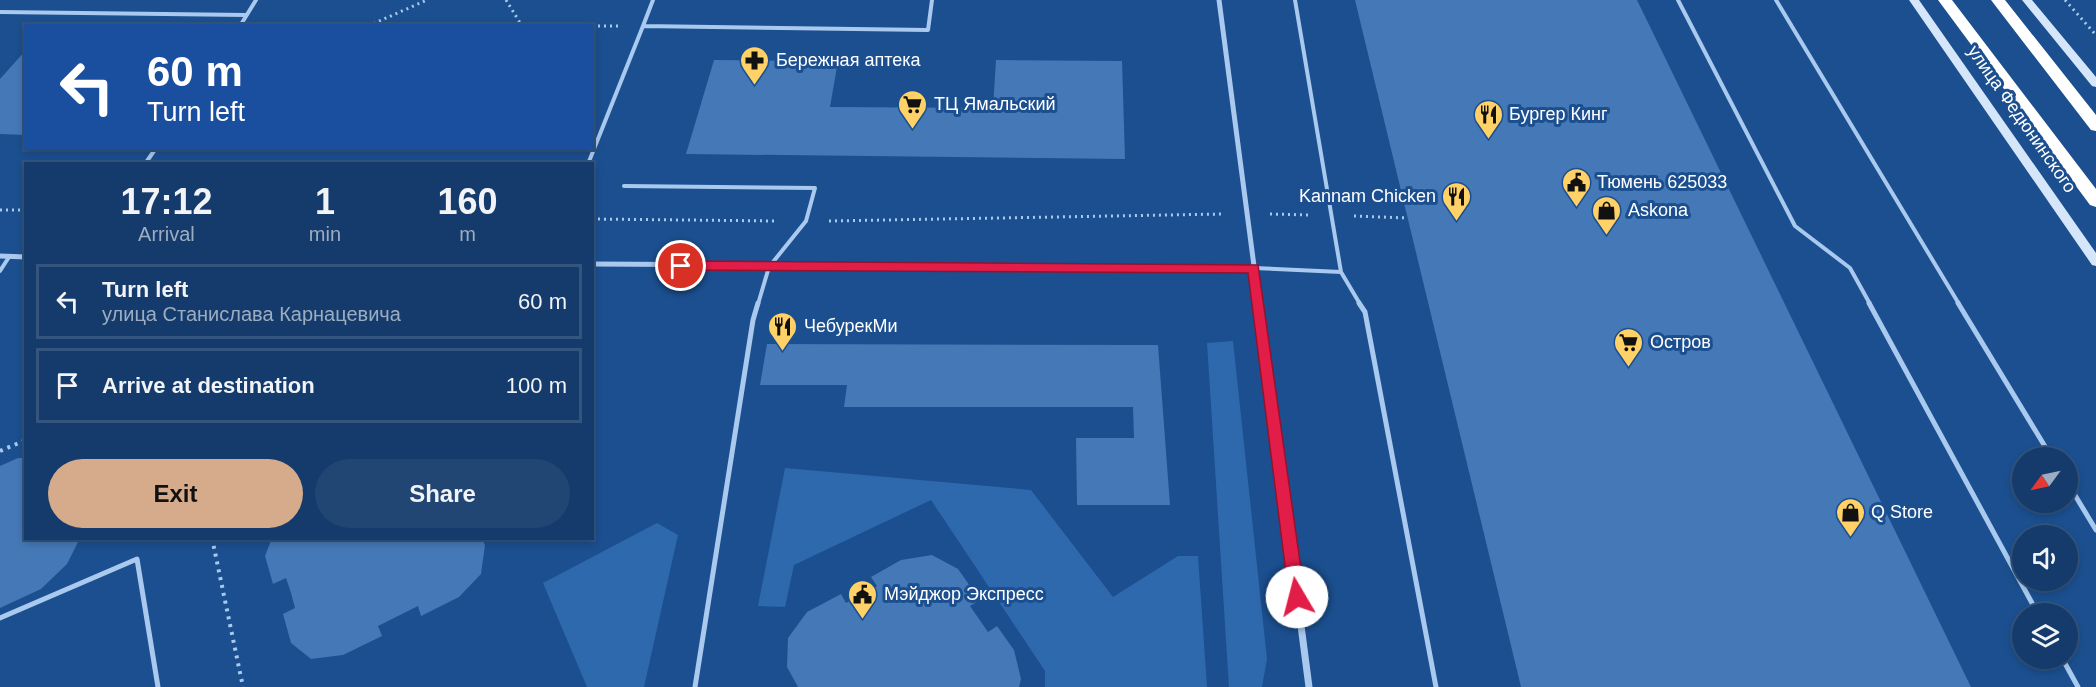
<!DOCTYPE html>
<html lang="en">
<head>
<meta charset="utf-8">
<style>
  body { margin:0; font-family:Arial,sans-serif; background:#214673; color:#f1f3f6; height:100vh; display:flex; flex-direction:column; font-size:22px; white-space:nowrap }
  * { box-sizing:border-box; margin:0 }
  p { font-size:20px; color:#9dadc1 }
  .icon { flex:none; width:33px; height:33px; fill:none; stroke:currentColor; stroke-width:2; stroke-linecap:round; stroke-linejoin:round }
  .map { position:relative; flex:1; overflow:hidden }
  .side { position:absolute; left:24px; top:162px; width:570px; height:378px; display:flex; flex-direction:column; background:#143b6b; border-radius:0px; box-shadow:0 3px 9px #0003,0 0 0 2px #33557e }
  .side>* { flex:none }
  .guide { position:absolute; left:24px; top:24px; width:570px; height:126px; border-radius:0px; box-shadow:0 3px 9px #0003,0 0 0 2px #33557e; background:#1a4fa0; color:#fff; overflow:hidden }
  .needle { width:39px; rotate:237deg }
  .buttons { position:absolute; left:2012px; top:447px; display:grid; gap:12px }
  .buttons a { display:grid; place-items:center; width:66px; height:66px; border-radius:50%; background:#143b6b; box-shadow:0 3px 9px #0003,0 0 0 2px #33557e; font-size:30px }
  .pin { position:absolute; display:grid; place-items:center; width:51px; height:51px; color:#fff; margin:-26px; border:3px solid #fff; border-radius:50%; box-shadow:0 2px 6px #0007 }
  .me { position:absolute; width:66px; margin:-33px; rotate:352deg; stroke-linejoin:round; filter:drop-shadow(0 0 4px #0008) }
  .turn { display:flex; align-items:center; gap:21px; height:126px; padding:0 24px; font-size:27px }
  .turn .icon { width:78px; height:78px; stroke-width:2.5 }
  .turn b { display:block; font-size:42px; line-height:51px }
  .eta { display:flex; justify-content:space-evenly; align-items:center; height:102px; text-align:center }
  .eta b { font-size:36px; font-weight:700; line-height:42px }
  .primary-button { display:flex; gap:12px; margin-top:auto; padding:12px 24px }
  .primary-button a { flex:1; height:69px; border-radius:36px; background:#d6ab8b; color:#111; font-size:24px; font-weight:700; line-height:69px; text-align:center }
  .primary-button a+a { background:#214673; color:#f1f3f6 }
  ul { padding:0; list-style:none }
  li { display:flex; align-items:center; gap:18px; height:75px; margin:0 12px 9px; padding:0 12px; border:3px solid #33557e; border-radius:0px }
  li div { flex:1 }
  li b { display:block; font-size:22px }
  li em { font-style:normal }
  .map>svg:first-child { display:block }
</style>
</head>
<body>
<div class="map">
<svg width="2096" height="687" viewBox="0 0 2096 687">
  <rect width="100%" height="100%" fill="#1b4f8f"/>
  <!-- green -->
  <path fill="#2e69ad" d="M 1233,341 L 1267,659 L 1262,687 L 1229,687 L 1207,343 Z
    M 785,468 L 1031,490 L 1113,597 L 1178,556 L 1198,556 L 1207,687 L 1045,687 L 1045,671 L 931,500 L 794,565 L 785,607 L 758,606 Z
    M 657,523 L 678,535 L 644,687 L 587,687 L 543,583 Z"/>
  <!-- building -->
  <path fill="#4478b7" d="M 1355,0 L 1637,0 L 1971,687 L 1521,687 Z
    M 26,50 L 26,135 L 0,134 L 0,79 Z
    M 714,60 L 838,61 L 830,107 L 993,108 L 996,60 L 1122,61 L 1125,159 L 686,154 Z
    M 767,344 L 1158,345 L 1170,505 L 1077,505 L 1076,438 L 1134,438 L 1133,407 L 844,407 L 847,385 L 760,385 Z
    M 18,458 L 26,458 L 26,538 L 80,538 L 67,564 L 41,589 L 0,608 L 0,466 Z
    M 272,538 L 482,538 L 485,545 L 481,574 L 459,597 L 421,616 L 418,606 L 378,626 L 382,636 L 343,655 L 311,659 L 291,643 L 283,614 L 295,608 L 291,593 L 286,578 L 273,584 L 265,556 Z
    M 932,555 L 958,569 L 980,600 L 970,606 L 988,632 L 997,626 L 1014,650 L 1021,679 L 1019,687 L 798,687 L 787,667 L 788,638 L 807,612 L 841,594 L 846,603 L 877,586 L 871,577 L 901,560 Z"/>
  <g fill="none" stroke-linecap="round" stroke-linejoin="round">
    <!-- path-far1 -->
    <path stroke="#a9c9ee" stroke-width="3" stroke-dasharray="2 4" stroke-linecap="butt" d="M 506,0 L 522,26
      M 2065,0 L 2096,35
      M 267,25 L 305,26
      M 368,26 L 427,0
      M 592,26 L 618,26
      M 0,210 L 26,210
      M 1270,214 L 1311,215
      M 1354,216 L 1408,218
      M 592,219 L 777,221
      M 829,221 L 1224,214"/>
    <!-- path -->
    <path stroke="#a9c9ee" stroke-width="4" stroke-dasharray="3 5" stroke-linecap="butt" d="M 0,451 L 26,440
      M 212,538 L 243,687"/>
    <!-- lane-far1 -->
    <path stroke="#a9c9ee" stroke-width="4" d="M 1295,0 L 1341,272 L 1360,304
      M 1678,0 L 1795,226 L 1850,268 L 1870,304
      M 1776,0 L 1959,304
      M 0,12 L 246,15
      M 240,26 L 256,0
      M 643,26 L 653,0
      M 145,164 L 156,148
      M 588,164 L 643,26 L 928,30 L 932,0
      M 624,186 L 815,188 L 806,221 L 769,267 L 758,304
      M 1254,268 L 1341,272
      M 0,271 L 9,257"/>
    <!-- lane -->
    <path stroke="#a9c9ee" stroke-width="5" d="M 1359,303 L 1365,312 L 1436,687
      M 1869,303 L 2038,614
      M 1958,303 L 2052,458
      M 2067,482 L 2096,530
      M 0,618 L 137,559 L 158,687
      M 2062,658 L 2078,687
      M 695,687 L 753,320 L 758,303"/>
    <!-- street-far1 -->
    <path stroke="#a9c9ee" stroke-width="5" d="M 1219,0 L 1259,304
      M 0,256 L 26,257
      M 592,264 L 1254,268"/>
    <!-- street -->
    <path stroke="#a9c9ee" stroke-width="7" d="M 1259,303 L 1309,687"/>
    <!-- secondary -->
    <path fill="#d6e6fa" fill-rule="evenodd" d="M 1909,0 L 1919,0 L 2096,253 L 2096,266 L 2092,265 Z
      M 2022,0 L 2032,0 L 2096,77 L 2096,87 L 2092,86 Z"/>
    <!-- highway -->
    <path fill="#fff" fill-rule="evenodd" d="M 1938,0 L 1952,0 L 2096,189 L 2096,207 L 2090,205 Z
      M 1991,0 L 2005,0 L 2096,115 L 2096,131 L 2091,130 Z"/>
  </g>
  <!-- route -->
  <path fill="#e11d48" stroke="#92132f" stroke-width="1.5" d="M 681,261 L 1258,265 L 1305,597 L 1303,602 L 1297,604 L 1291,602 L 1289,597 L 1248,273 L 681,270 L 675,266 Z"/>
  <!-- icons -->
  <defs>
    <symbol id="pharmacy-pin" viewBox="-11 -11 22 30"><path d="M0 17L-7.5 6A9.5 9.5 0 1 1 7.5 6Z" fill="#ffd166" stroke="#1b4f8f"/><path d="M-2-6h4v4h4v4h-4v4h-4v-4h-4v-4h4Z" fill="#111"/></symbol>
    <symbol id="supermarket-pin" viewBox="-11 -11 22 30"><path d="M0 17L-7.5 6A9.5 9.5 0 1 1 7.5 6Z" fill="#ffd166" stroke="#1b4f8f"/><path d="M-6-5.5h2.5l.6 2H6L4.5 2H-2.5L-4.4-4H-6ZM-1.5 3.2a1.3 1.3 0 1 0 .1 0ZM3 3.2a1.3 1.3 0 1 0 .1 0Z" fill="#111"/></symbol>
    <symbol id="restaurant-pin" viewBox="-11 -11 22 30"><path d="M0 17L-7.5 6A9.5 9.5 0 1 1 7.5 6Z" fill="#ffd166" stroke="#1b4f8f"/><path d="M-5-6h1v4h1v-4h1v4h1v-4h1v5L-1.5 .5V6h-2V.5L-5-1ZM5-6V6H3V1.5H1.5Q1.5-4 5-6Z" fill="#111"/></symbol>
    <symbol id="civic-pin" viewBox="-11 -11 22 30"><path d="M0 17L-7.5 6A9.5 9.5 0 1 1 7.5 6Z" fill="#ffd166" stroke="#1b4f8f"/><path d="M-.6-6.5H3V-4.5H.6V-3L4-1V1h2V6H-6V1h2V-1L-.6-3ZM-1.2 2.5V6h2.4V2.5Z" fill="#111"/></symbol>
    <symbol id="shop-pin" viewBox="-11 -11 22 30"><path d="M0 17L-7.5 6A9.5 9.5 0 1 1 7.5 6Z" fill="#ffd166" stroke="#1b4f8f"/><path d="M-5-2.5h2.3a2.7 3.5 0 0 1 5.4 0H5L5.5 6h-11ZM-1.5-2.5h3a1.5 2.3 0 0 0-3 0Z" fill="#111"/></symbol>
  </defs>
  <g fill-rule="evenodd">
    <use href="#pharmacy-pin" x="738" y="44" width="33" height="45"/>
    <use href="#supermarket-pin" x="896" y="88" width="33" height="45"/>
    <use href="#restaurant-pin" x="1472" y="98" width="33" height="45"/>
    <use href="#civic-pin" x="1560" y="166" width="33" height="45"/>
    <use href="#restaurant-pin" x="1440" y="180" width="33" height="45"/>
    <use href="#shop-pin" x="1590" y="194" width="33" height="45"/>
    <use href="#restaurant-pin" x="766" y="310" width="33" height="45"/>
    <use href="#supermarket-pin" x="1612" y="326" width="33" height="45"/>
    <use href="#shop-pin" x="1834" y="496" width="33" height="45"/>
    <use href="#civic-pin" x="846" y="578" width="33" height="45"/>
  </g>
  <g text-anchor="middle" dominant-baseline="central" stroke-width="6" stroke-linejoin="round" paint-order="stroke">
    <!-- poi labels -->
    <g font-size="18" fill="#fff" stroke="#1b4f8f" text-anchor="start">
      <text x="776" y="60">Бережная аптека</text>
      <text x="934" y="104">ТЦ Ямальский</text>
      <text x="1509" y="114">Бургер Кинг</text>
      <text x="1597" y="182">Тюмень 625033</text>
      <text x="1436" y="196" text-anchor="end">Kannam Chicken</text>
      <text x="1628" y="210">Askona</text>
      <text x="804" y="326">ЧебурекМи</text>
      <text x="1650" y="342">Остров</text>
      <text x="1871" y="512">Q Store</text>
      <text x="884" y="594">Мэйджор Экспресс</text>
    </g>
    <!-- street labels -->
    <g font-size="18" fill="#fff" stroke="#1b4f8f">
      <text transform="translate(2022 119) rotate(55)">улица Федюнинского</text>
    </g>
  </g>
</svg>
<div class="buttons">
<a><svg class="needle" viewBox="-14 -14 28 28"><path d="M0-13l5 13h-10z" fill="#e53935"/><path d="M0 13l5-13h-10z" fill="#9dadc1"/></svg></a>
<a><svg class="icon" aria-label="sound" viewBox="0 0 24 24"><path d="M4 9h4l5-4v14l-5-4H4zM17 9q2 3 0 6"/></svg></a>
<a><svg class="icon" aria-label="layers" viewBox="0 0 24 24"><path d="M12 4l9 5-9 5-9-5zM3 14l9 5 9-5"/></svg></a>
</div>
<div class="pin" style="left:681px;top:266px;background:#d93025"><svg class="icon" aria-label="arrive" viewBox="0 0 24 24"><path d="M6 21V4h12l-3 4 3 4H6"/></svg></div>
<svg class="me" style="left:1297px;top:597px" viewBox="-20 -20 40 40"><circle r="19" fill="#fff"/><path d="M0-13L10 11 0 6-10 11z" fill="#e11d48"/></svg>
<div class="guide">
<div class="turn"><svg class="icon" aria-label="left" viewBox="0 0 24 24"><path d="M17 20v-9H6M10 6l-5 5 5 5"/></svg><div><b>60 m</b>Turn left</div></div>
</div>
<section class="side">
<div class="eta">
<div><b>17:12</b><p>Arrival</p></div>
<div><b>1</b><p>min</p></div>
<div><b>160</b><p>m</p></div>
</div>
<ul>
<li><svg class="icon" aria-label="left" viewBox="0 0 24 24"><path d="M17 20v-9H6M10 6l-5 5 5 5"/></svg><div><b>Turn left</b><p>улица Станислава Карнацевича</p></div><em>60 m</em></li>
<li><svg class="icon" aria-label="arrive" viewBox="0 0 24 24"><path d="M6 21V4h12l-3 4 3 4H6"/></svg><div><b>Arrive at destination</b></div><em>100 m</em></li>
</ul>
<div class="primary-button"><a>Exit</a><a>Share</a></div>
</section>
</div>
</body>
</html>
